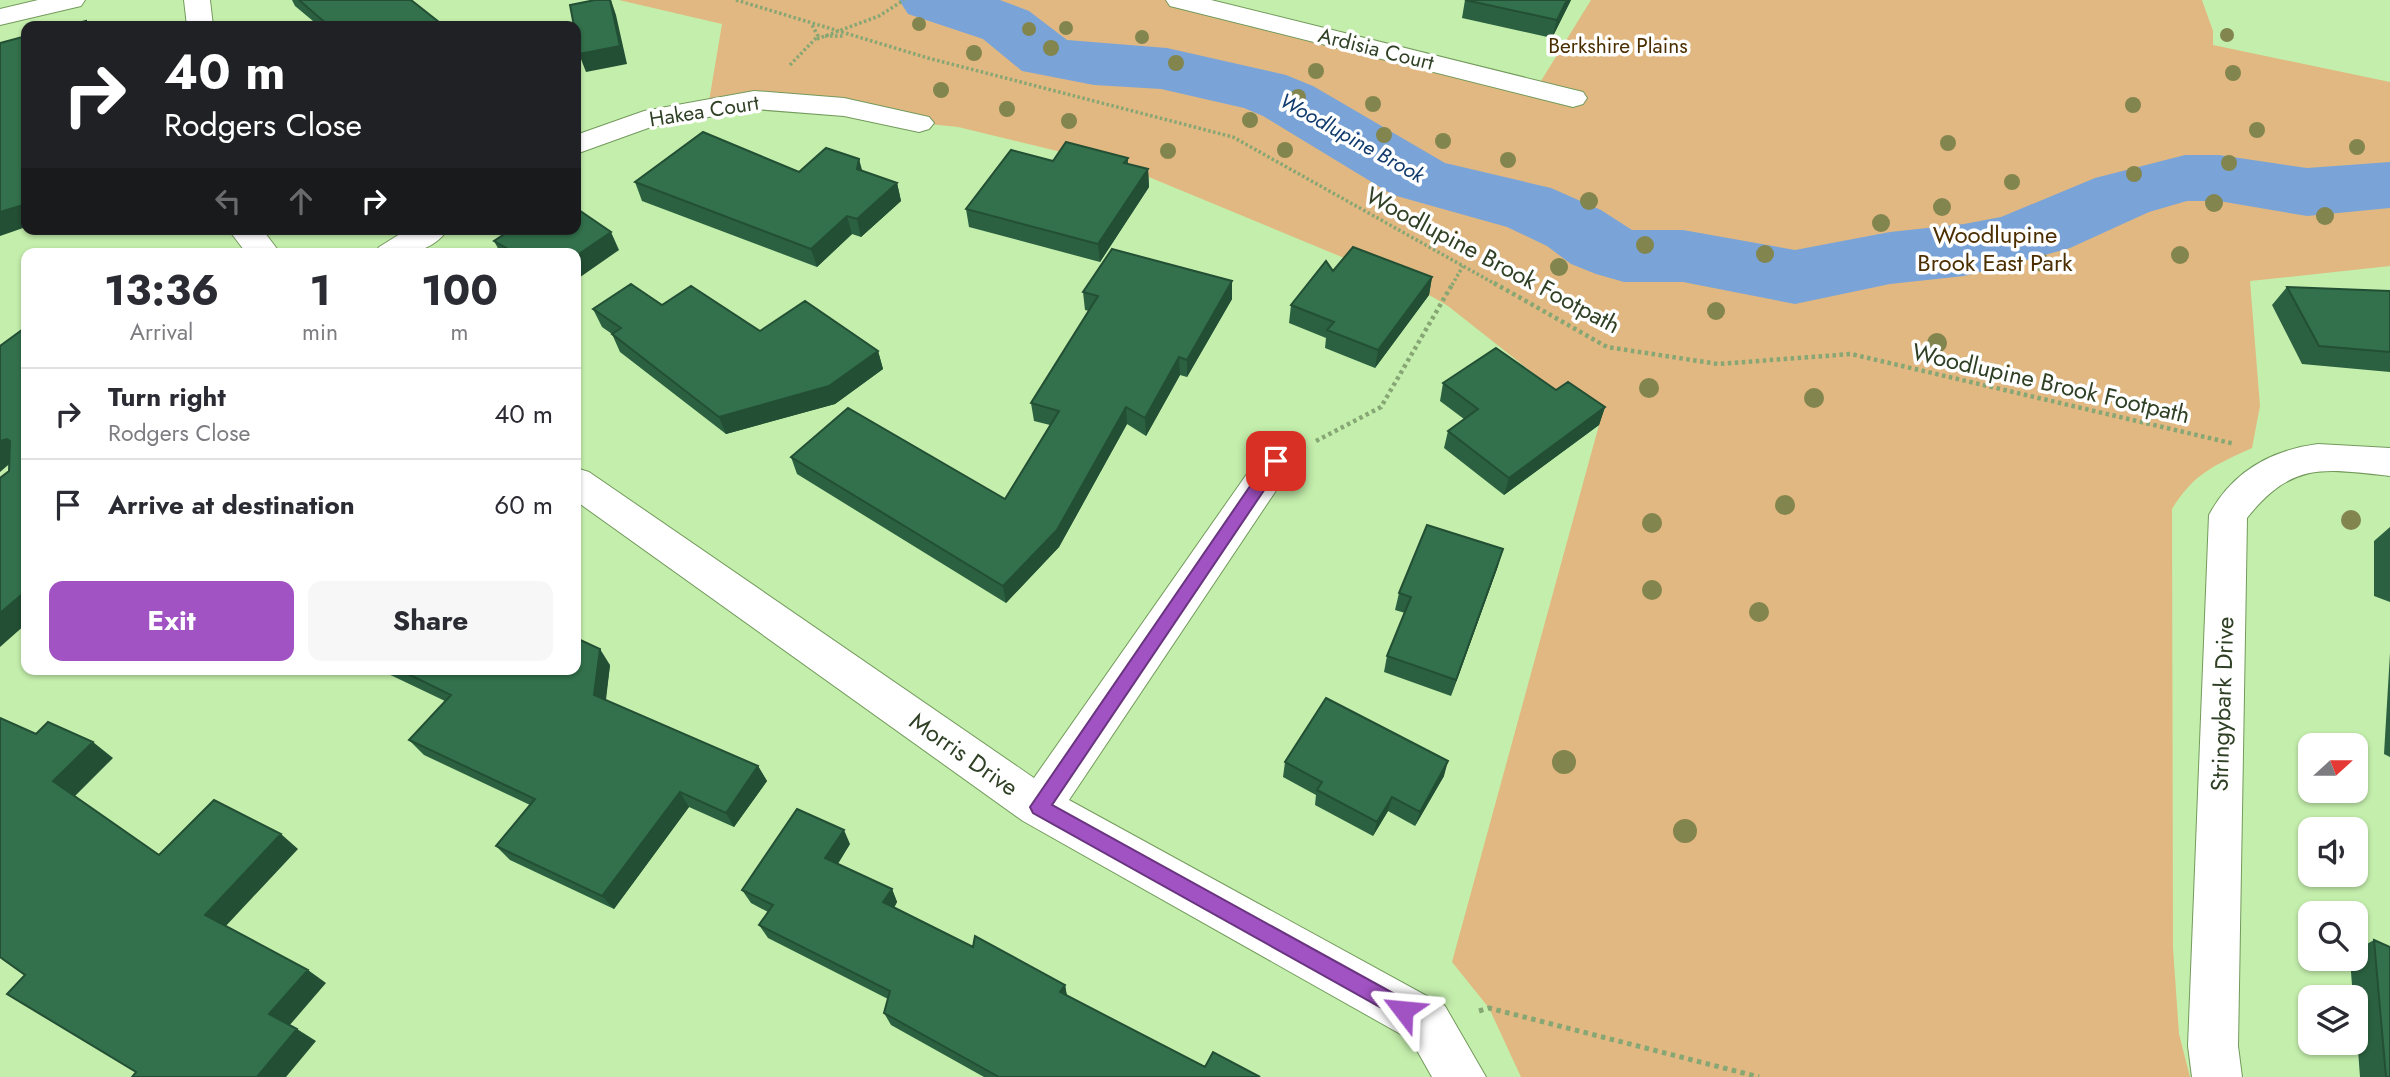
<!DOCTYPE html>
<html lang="en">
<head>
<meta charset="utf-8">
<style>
  body { margin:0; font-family:Jost,sans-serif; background:#f7f7f7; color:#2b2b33; height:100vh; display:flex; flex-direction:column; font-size:26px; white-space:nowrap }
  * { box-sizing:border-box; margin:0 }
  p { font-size:23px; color:#7c7c81 }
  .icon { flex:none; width:38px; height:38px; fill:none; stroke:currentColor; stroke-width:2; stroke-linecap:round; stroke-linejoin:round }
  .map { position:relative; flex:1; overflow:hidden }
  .panel { position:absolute; left:21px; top:248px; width:560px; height:427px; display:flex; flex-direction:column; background:#fff; border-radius:14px; box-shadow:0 2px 5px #0004 }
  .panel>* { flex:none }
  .hud { position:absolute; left:21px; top:21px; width:560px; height:214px; border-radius:14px; box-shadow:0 2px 5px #0004; background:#202124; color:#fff; overflow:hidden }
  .needle { width:46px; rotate:69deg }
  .tools { position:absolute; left:2298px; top:733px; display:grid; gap:14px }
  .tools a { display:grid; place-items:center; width:70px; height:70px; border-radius:14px; background:#fff; box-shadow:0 2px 5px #0004; font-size:35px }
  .pin { position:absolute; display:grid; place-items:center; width:60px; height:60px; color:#fff; margin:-30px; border-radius:14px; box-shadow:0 4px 10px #0006 }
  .me { position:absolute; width:77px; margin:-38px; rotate:299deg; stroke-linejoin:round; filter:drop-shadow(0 0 5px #0008) }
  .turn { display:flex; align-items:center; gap:24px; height:147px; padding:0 28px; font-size:32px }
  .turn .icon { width:91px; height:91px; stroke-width:2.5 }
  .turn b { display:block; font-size:49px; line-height:60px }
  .lanes { display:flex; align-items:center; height:66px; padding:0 28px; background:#0003; justify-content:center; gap:35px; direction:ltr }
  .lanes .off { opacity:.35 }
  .eta { display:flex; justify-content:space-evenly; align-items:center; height:119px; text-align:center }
  .eta b { font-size:42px; font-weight:700; line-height:49px }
  .button { display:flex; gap:14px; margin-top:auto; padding:14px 28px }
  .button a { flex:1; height:80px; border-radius:14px; background:#a152c3; color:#fff; font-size:28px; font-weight:700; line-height:80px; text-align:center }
  .button a+a { background:#f7f7f7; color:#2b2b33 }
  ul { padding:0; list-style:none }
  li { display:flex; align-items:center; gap:21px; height:91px; padding:0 28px; border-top:2px solid #e1e1e2 }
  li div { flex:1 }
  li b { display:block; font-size:26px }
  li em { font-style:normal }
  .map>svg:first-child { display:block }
</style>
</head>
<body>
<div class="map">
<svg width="2390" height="1077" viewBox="0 0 2390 1077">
  <rect width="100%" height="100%" fill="#c4eeac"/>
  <!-- green -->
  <path fill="#e1b881" d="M 619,0 L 1179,0 L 1536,89 L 1591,0 L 2202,0 L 2213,31 L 2213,45 L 2390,82 L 2390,266 L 2250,281 L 2260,406 L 2252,448 C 2215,465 2194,473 2172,509 L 2173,948 L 2179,1034 L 2190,1077 L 1521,1077 L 1489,1008 L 1452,962 L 1599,425 L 1448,306 L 1419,289 L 1127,168 L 958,127 L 919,123 L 844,107 L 708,107 L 722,24 Z"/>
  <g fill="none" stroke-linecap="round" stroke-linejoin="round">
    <!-- river -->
    <path fill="#7aa4d8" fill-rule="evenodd" d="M 899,0 L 1000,0 L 1029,11 L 1067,40 L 1167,48 L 1286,75 L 1313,86 L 1445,163 L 1551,188 L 1601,210 L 1632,230 L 1683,230 L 1795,250 L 1890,232 L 1964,224 L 2001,217 L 2095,178 L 2185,155 L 2219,155 L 2307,168 L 2390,162 L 2390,208 L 2307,216 L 2219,201 L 2187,201 L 2149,212 L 2070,248 L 2005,266 L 1964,276 L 1890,284 L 1795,304 L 1683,282 L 1624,282 L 1596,274 L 1571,264 L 1547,246 L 1507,227 L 1393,195 L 1263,116 L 1244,108 L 1161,89 L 1094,85 L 1022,71 L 983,39 L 908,14 Z"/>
    <defs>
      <path id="minor" d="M 38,0 L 85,0 L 81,6 L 0,25 L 0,9 Z
        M 184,0 L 210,0 L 213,26 L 187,26 Z
        M 1166,0 L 1211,0 L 1583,92 L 1587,98 L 1583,104 L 1573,107 L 1170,6 Z
        M 754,91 L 844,98 L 929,117 L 934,123 L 929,129 L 919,132 L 844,116 L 754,109 L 651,127 L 576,154 L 576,135 L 644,111 Z
        M 228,229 L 262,229 L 281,254 L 247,254 Z
        M 408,229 L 448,229 C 431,255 401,254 374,254 L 379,247 Z
        M 2318,444 L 2390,448 L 2390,476 C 2324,469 2292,461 2247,518 L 2238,1046 L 2242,1077 L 2192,1077 L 2188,1046 L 2209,515 C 2232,472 2271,450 2318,444 Z
        M 1276,447 L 1289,451 L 1294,461 L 1289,471 L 1069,800 L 1445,1006 L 1486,1077 L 1432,1077 L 1411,1040 L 1023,821 L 576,501 L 576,468 L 589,472 L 1034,778 L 1263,451 Z"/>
    </defs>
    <!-- minor casing -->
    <use href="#minor" stroke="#739a5c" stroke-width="2"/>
    <!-- path-far2 -->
    <path stroke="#86a674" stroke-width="3.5" stroke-dasharray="2.5 2.5" stroke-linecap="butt" d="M 736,0 L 928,58 L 1233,137 L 1497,285
      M 825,36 L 844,36
      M 817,39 L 879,16 L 904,0
      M 790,65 L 818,36 L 812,25
      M 1452,285 L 1463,266"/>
    <!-- path-far1 -->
    <path stroke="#86a674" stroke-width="4.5" stroke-dasharray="3.5 3.5" stroke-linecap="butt" d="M 1494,283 L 1607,347 L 1718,364 L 1851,354 L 2235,444
      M 1316,441 L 1381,407 L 1453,283"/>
    <!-- path -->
    <path stroke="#86a674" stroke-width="5" stroke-dasharray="4.5 4.5" stroke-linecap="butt" d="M 1479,1011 L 1489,1008 L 1759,1077"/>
    <!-- minor -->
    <use href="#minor" fill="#fff" fill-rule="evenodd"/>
  </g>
  <!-- trees -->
  <g fill="#82854d">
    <circle cx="919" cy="24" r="7"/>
    <circle cx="1066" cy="28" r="7"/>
    <circle cx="1029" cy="29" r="7"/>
    <circle cx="2227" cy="35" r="7"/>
    <circle cx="1142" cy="37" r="7"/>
    <circle cx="1051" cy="48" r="8"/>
    <circle cx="974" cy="53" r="8"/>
    <circle cx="1176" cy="63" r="8"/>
    <circle cx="1316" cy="71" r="8"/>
    <circle cx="2233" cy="73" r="8"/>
    <circle cx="941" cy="90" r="8"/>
    <circle cx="1298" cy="97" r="8"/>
    <circle cx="1373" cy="104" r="8"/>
    <circle cx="2133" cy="105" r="8"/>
    <circle cx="1007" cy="109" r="8"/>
    <circle cx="1250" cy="120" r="8"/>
    <circle cx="1069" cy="121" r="8"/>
    <circle cx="2257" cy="130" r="8"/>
    <circle cx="1384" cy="135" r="8"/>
    <circle cx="1443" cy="141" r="8"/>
    <circle cx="1948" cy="143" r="8"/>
    <circle cx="2357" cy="147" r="8"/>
    <circle cx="1285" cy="150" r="8"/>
    <circle cx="1168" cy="151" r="8"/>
    <circle cx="1508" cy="160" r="8"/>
    <circle cx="2229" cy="163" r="8"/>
    <circle cx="2134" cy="174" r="8"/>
    <circle cx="2012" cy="182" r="8"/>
    <circle cx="1589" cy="201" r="9"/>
    <circle cx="2214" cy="203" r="9"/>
    <circle cx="1942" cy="207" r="9"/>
    <circle cx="2325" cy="216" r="9"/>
    <circle cx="1881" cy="223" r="9"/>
    <circle cx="1645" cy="245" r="9"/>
    <circle cx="1765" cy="254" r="9"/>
    <circle cx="2180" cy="255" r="9"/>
    <circle cx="2042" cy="263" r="9"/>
    <circle cx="1559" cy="267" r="9"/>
    <circle cx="1716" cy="311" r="9"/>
    <circle cx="1937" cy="343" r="10"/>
    <circle cx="1649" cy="388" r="10"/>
    <circle cx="1814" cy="398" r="10"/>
    <circle cx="1785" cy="505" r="10"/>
    <circle cx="2351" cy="520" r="10"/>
    <circle cx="1652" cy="523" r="10"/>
    <circle cx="1652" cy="590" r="10"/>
    <circle cx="1759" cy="612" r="10"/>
    <circle cx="1564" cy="762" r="12"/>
    <circle cx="1685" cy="831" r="12"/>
  </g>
  <!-- wall -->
  <path fill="#2b6140" d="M 292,0 L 411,0 L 444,26 L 319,26 L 295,6 Z
    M 1465,0 L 1571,0 L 1552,38 L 1462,18 Z
    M 1128,158 L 1128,164 L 1148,169 L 1149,187 L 1100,262 L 969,227 L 966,209 L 1053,161 Z
    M 862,171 L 897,183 L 901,201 L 861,237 L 852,234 L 817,267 L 642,201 L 635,182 L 799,172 Z
    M 494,241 L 619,250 L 576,254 L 501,254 Z
    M 1333,271 L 1432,277 L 1429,295 L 1375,368 L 1325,348 L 1326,338 L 1289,323 L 1291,305 Z
    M 1232,281 L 1232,299 L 1187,377 L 1180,375 L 1146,436 L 1127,424 L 1059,547 L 1006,603 L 797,474 L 791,457 L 1005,499 L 1050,425 L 1034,421 L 1031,403 L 1089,311 L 1085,310 L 1083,292 Z
    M 2287,287 L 2390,291 L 2390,372 L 2302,364 L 2272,305 Z
    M 662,305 L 760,331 L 878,351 L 883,369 L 835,404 L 726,434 L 620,352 L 612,334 L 602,327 L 593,309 Z
    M 1443,383 L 1556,390 L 1605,407 L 1599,425 L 1504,495 L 1444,448 L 1448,431 L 1464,419 L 1440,401 Z
    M 2390,527 L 2390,602 L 2374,596 L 2374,541 Z
    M 1498,566 L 1451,696 L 1384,672 L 1387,656 L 1405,613 L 1395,610 L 1399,593 Z
    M 2390,653 L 2390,757 L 2384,754 Z
    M 610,665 L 606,700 L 758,766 L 767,781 L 734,827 L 689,807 L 614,909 L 510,860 L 496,846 L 530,805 L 424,755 L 409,740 L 445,701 L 380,670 L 576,670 Z
    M 1285,762 L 1444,776 L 1415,826 L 1388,811 L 1373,836 L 1315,805 L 1316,795 L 1283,777 Z
    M 850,844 L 838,864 L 892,889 L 897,902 L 894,908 L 973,947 L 1065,985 L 1067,996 L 1205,1067 L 1260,1077 L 984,1077 L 891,1025 L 884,1013 L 888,999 L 768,938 L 759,925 L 768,912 L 751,903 L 742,890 Z
    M 2374,940 L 2390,1077 L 2360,1077 L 2356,1023 L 2356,998 L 2353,998 L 2350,959 L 2356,959 L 2356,950 Z"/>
  <!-- shaded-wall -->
  <path fill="#234f34" d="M 611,0 L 616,15 L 627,64 L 586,72 L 579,54 Z
    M 1567,0 L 1571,0 L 1552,38 L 1557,20 Z
    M 859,159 L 864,177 L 857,169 Z
    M 1148,169 L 1149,187 L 1100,262 L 1098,244 Z
    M 897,183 L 901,201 L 861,237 L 857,219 Z
    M 26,204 L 26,227 L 0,236 L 0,212 Z
    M 847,216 L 852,234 L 817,267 L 811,249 Z
    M 611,232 L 619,250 L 576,280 L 576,256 Z
    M 1432,277 L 1429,295 L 1375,368 L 1378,350 Z
    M 1232,281 L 1232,299 L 1187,377 L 1187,360 Z
    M 878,351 L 883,369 L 835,404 L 726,434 L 719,417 Z
    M 1179,357 L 1180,375 L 1146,436 L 1145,418 Z
    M 1126,407 L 1127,424 L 1059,547 L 1006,603 L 1003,586 Z
    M 1605,407 L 1599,425 L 1504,495 L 1509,478 Z
    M 7,439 L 25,456 L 14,460 L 0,472 L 0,441 Z
    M 1503,549 L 1498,566 L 1451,696 L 1456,680 Z
    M 26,591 L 26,624 L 0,647 L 0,613 Z
    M 600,649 L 610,665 L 604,711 L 594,695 Z
    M 93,742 L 113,758 L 75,796 L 53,781 Z
    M 1448,761 L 1444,776 L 1415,826 L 1420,812 Z
    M 758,766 L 767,781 L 734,827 L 726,813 Z
    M 680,792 L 689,807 L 614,909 L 602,896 Z
    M 1392,797 L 1388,811 L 1373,836 L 1377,822 Z
    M 844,830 L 850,844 L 832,872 L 825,858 Z
    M 281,834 L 298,849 L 224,928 L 205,915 Z
    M 892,889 L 897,902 L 889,916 L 883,902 Z
    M 308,970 L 326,983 L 289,1026 L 269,1014 Z
    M 1065,985 L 1067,997 L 1060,992 Z
    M 297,1029 L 316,1041 L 286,1077 L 257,1077 Z"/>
  <!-- building -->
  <path fill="#32714b" stroke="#234f34" stroke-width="2" d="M 299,0 L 411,0 L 444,26 L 329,26 Z
    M 595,0 L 610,0 L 620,46 L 579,54 L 576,37 L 576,26 L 574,26 L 570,5 Z
    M 1465,0 L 1567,0 L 1557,20 Z
    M 86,21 L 86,26 L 65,26 Z
    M 26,36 L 26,204 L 0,212 L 0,43 Z
    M 703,132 L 799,172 L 826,148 L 859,159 L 857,169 L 897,183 L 857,219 L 847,216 L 811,249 L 635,182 Z
    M 1066,142 L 1128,158 L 1124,163 L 1148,169 L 1098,244 L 966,209 L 1011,150 L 1053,161 Z
    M 576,208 L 611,232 L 576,256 L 576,254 L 517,254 L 494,241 L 512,229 L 576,229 Z
    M 1353,247 L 1432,277 L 1378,350 L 1327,330 L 1334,322 L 1291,305 L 1326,261 L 1333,271 Z
    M 1112,249 L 1232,281 L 1187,360 L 1179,357 L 1145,418 L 1126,407 L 1057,530 L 1003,586 L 791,457 L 848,408 L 1005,499 L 1059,411 L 1031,403 L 1098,296 L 1083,292 Z
    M 631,284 L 662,305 L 691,286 L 760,331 L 805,301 L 878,351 L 829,386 L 719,417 L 612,334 L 621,328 L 593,309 Z
    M 2287,287 L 2390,291 L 2390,352 L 2319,346 Z
    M 26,327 L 26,591 L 0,613 L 0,478 L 9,471 L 10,441 L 7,439 L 0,441 L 0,346 Z
    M 1496,348 L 1556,390 L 1568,382 L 1605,407 L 1509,478 L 1448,431 L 1478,409 L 1443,383 Z
    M 1427,525 L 1503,549 L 1456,680 L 1387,656 L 1411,597 L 1399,593 Z
    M 576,638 L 600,649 L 594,695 L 758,766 L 726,813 L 680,792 L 602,896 L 496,846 L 535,799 L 409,740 L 451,695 L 400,670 L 576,670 Z
    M 1326,698 L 1448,761 L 1420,812 L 1392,797 L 1377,822 L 1317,790 L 1322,782 L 1285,762 Z
    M 0,718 L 36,734 L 48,722 L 93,742 L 53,781 L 159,855 L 214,800 L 281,834 L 205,915 L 308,970 L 269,1014 L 297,1029 L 257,1077 L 132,1077 L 136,1072 L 7,994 L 25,975 L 0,957 Z
    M 797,809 L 844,830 L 825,858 L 892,889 L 883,902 L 973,947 L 975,936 L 1065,985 L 1060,992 L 1205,1067 L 1213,1052 L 1260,1077 L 999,1077 L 884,1013 L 890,991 L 759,925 L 773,905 L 742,890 Z
    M 2374,940 L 2390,947 L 2390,1077 L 2386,1077 Z"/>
  <!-- route -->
  <path fill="#a152c3" stroke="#69357f" stroke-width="2" d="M 1276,455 L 1283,461 L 1281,465 L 1052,805 L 1411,1003 L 1413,1010 L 1411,1017 L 1403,1020 L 1033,813 L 1030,807 L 1270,457 Z"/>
  <g text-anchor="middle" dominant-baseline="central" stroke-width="7" stroke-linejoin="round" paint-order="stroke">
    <!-- far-park labels -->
    <g font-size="21" fill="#4c2f00" stroke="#fff">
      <text x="1618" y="46">Berkshire Plains</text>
    </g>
    <!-- far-street labels -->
    <g font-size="21" fill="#2f4025" stroke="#fff">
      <text transform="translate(1376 49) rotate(14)">Ardisia Court</text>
      <text transform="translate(704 111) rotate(-9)">Hakea Court</text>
    </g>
    <!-- far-water labels -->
    <g font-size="21" font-style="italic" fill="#103b6c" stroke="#fff">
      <text transform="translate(1352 138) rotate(29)">Woodlupine Brook</text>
    </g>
    <!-- park labels -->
    <g font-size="24" fill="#4c2f00" stroke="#fff">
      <text x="1995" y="234">Woodlupine<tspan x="1995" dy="28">Brook East Park</tspan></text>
    </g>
    <!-- street labels -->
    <g font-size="24" fill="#2f4025" stroke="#fff">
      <text transform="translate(1493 260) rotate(28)">Woodlupine Brook Footpath</text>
      <text transform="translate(2051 383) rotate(13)">Woodlupine Brook Footpath</text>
      <text transform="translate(2222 704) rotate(-88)">Stringybark Drive</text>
      <text transform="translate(964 754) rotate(35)">Morris Drive</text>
    </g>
  </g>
</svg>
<div class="tools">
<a><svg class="needle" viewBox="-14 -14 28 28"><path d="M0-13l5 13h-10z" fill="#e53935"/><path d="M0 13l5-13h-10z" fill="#7c7c81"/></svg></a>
<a><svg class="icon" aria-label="sound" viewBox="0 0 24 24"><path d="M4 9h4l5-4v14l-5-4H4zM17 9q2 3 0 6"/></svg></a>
<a><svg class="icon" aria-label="search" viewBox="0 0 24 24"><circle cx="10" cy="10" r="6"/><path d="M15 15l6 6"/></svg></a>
<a><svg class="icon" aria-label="layers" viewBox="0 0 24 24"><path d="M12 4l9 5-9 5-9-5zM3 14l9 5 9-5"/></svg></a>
</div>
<div class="pin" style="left:1276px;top:461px;background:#d93025"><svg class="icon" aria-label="arrive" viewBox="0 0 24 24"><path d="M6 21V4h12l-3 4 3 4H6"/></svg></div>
<svg class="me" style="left:1403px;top:1010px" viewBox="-20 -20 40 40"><path d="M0-17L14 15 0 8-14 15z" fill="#a152c3" stroke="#fff" stroke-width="4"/></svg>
<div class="hud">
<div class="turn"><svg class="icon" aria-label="right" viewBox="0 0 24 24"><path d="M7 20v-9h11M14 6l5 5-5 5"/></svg><div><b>40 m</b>Rodgers Close</div></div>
<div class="lanes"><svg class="icon off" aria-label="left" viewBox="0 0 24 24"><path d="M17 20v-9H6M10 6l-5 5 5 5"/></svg><svg class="icon off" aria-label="ahead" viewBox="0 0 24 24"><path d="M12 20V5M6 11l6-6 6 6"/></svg><svg class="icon" aria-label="right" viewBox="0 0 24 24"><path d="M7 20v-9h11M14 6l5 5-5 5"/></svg></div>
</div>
<section class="panel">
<div class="eta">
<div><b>13:36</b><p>Arrival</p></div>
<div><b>1</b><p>min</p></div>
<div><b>100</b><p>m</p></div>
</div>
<ul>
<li><svg class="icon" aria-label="right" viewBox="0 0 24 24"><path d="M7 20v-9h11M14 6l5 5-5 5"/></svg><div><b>Turn right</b><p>Rodgers Close</p></div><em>40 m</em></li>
<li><svg class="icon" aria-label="arrive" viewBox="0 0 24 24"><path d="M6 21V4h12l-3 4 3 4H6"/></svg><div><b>Arrive at destination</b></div><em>60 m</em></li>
</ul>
<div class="button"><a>Exit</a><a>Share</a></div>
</section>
</div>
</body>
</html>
